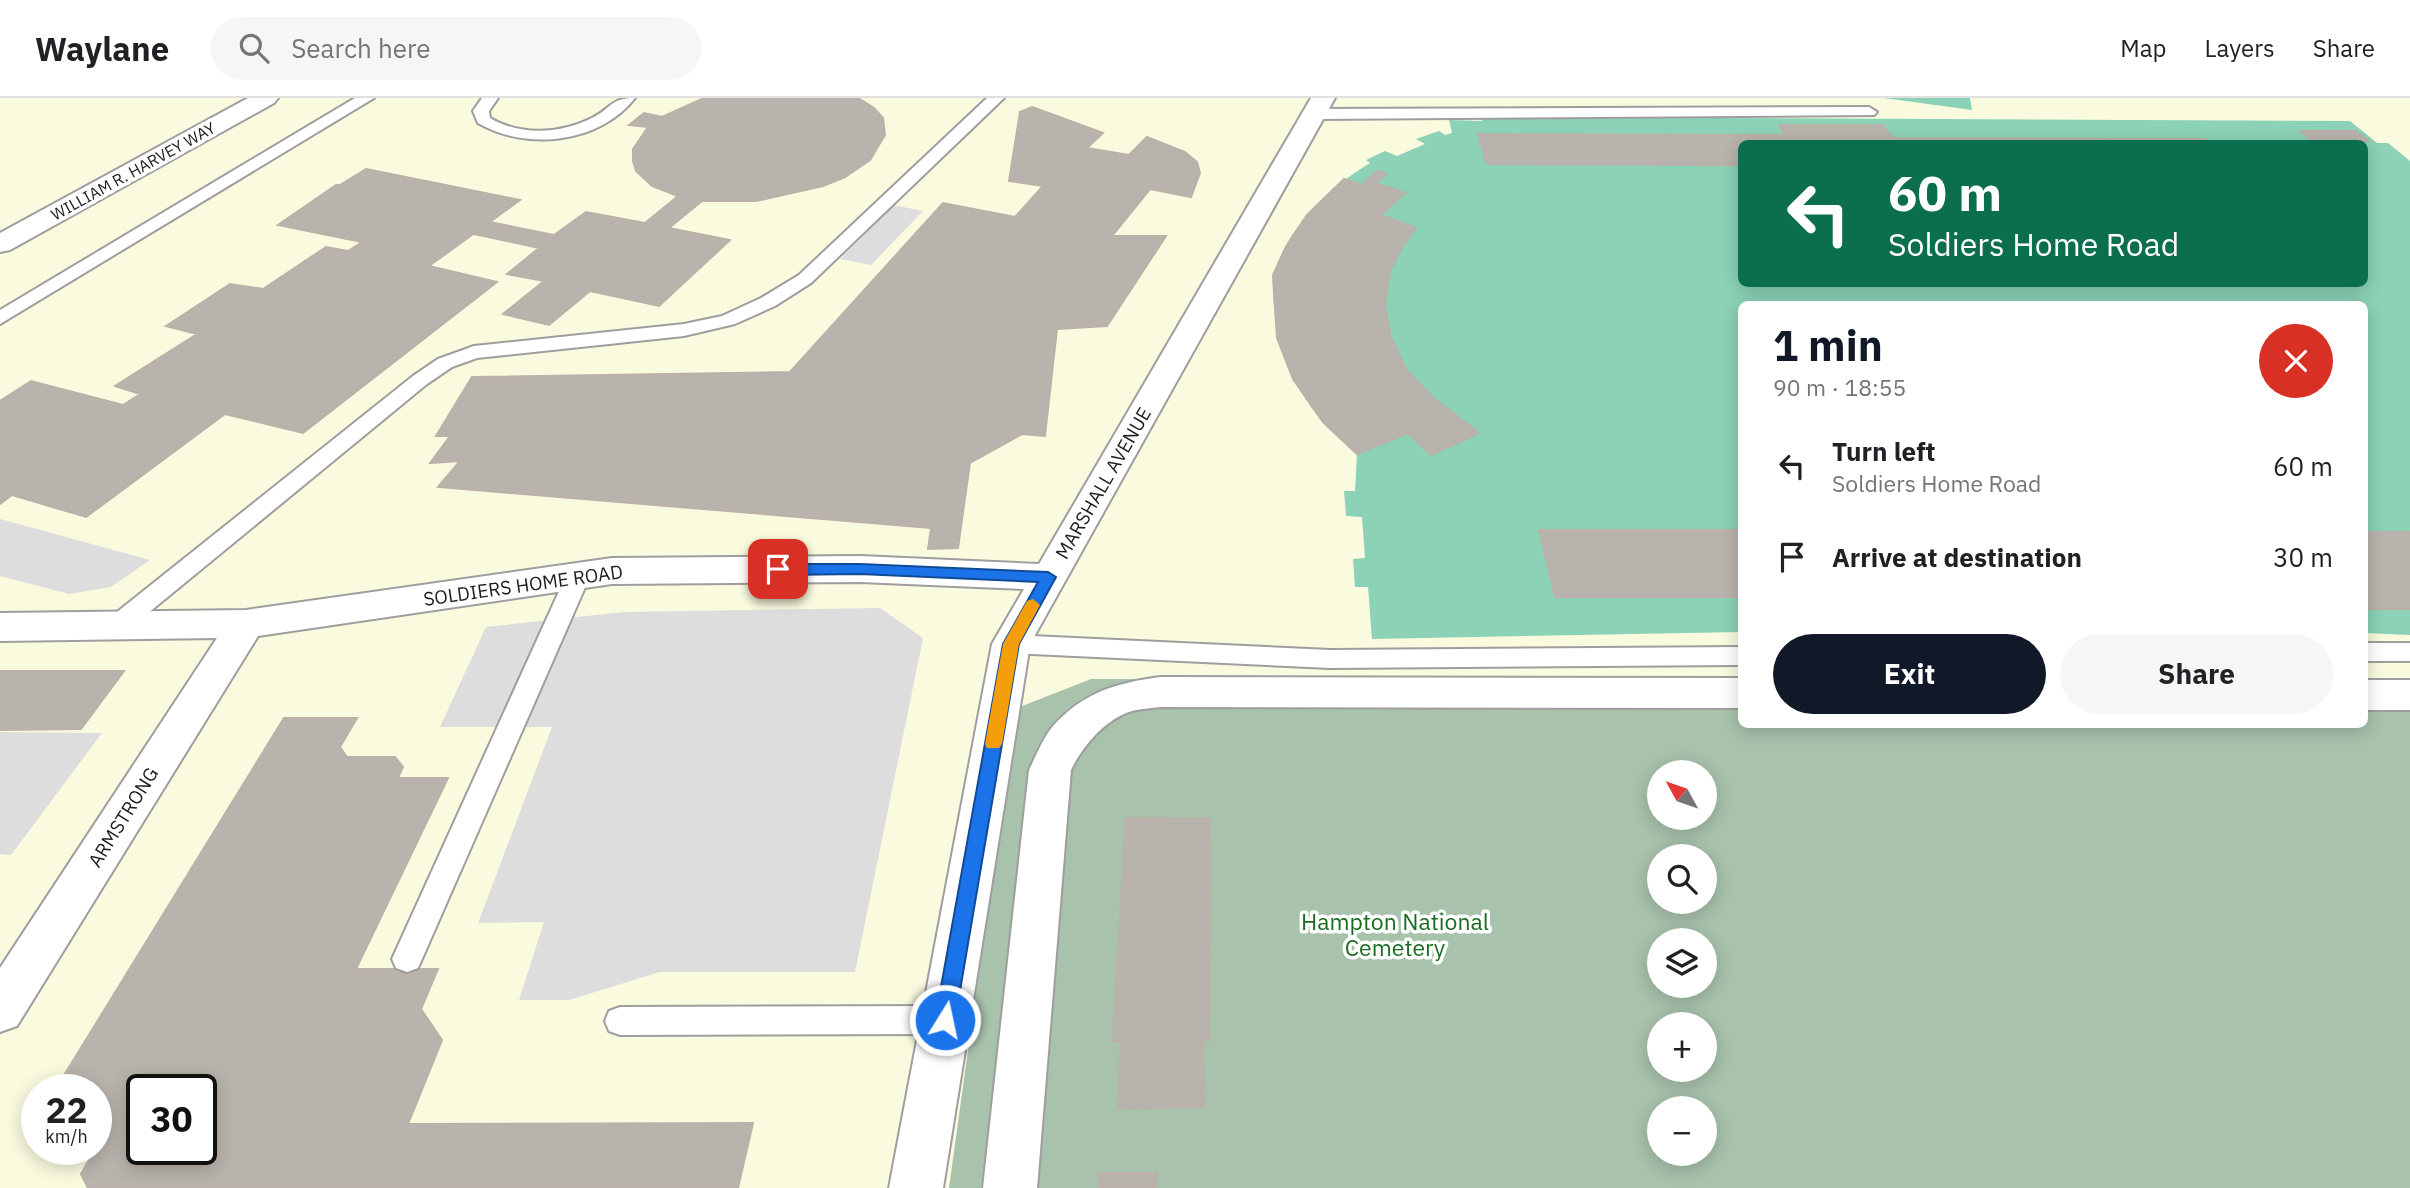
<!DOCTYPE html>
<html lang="en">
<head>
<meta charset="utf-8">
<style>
  body { margin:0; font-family:"IBM Plex Sans",sans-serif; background:#f6f6f6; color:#202124; height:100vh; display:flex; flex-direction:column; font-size:26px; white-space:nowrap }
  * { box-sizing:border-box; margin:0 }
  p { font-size:23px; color:#757577 }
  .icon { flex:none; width:38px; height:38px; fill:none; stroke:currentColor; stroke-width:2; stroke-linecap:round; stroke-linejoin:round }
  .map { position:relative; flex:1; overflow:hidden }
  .details { position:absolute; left:1738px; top:203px; width:630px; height:427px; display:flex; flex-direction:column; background:#fff; border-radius:10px; box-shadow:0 4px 18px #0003 }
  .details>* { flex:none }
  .top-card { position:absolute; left:1738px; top:42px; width:630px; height:147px; border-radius:10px; box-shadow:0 4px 18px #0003; background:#0b6e4f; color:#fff; overflow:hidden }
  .needle { width:46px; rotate:310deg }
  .buttons { position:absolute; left:1647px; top:662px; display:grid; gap:14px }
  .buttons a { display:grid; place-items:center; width:70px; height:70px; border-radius:50%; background:#fff; box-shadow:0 4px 18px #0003; font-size:35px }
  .speed { position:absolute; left:21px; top:976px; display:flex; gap:14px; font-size:35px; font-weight:700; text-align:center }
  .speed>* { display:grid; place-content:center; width:91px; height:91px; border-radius:50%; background:#fff; box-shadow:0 4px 18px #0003; line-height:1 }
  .speed small { font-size:18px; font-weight:400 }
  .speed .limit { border:4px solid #111; border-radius:10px; background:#fff; color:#111 }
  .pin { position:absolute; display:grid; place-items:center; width:60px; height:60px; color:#fff; margin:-30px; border-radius:14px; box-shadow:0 4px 10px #0006 }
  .me { position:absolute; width:77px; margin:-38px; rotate:10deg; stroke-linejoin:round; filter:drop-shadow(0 0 5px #0008) }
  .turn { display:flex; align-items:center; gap:24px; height:147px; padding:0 35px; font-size:32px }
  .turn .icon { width:91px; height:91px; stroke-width:2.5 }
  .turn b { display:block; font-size:49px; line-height:60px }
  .round { display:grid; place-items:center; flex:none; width:74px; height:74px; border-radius:37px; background:#f6f6f6 }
  .summary { display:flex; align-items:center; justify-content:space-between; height:119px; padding:0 35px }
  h1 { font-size:42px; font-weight:700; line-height:52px; color:#111827 }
  .cta { display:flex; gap:14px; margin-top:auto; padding:14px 35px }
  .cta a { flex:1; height:80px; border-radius:42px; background:#111827; color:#fff; font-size:28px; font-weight:700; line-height:80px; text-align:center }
  .cta a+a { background:#f6f6f6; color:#202124 }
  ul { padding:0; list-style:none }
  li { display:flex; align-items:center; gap:21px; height:91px; padding:0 35px }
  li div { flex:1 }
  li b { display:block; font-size:26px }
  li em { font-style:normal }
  header { display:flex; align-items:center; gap:42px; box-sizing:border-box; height:98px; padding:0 35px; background:#fff; border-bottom:2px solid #e0e0e0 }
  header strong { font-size:33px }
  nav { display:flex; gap:38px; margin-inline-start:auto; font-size:24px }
  .search { width:490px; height:63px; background:#f6f6f6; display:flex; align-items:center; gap:18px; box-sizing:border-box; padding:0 24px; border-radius:38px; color:#757577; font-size:26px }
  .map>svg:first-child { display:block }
</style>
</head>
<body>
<header>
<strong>Waylane</strong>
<div class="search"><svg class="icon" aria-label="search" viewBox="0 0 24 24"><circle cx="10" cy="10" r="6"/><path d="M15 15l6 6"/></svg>Search here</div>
<nav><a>Map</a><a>Layers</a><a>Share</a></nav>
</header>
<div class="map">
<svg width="2410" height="1090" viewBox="0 0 2410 1090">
  <rect width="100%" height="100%" fill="#ece9e4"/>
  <!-- education -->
  <path fill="#fafadf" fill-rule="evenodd" d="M 0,0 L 2410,0 L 2410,1090 L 0,1090 ZM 1741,46 L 2364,46 L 2364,186 L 1741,186 ZM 1741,206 L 2364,206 L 2364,626 L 1741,626 ZM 1659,674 L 1704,674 L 1704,719 L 1659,719 ZM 1659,758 L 1704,758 L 1704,803 L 1659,803 ZM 1659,842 L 1704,842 L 1704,887 L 1659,887 ZM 1659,926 L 1704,926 L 1704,971 L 1659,971 ZM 37,992 L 96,992 L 96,1052 L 37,1052 ZM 142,992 L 201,992 L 201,1052 L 142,1052 ZM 1659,1010 L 1704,1010 L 1704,1055 L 1659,1055 Z"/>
  <!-- cemetery -->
  <path fill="#a8c2ac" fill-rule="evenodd" d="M 1091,581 L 1741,582 L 1741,626 L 2364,626 L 2364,584 L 2410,584 L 2410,1090 L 949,1090 L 1015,611 ZM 1659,674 L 1704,674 L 1704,719 L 1659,719 ZM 1659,758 L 1704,758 L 1704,803 L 1659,803 ZM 1659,842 L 1704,842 L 1704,887 L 1659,887 ZM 1659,926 L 1704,926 L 1704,971 L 1659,971 ZM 1659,1010 L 1704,1010 L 1704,1055 L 1659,1055 Z"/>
  <!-- pitch -->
  <path fill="#8bd2b6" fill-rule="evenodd" d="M 1884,0 L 1970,0 L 1972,12 Z
    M 1482,19 L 2350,23 L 2377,45 L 2388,45 L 2410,63 L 2410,537 L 2364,535 L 2364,206 L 1741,206 L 1741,534 L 1372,541 L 1368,489 L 1355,489 L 1353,461 L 1365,460 L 1362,419 L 1346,418 L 1344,393 L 1355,393 L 1357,356 C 1346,346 1332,335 1322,323 C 1292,287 1275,244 1273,196 C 1273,190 1272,182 1274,175 C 1289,127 1329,90 1370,65 L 1366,62 L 1385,53 L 1397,58 L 1425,46 L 1416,41 L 1439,33 L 1445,37 L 1452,35 L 1449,22 L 1482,23 ZM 1741,46 L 2364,46 L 2364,186 L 1741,186 Z"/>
  <!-- parking -->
  <path fill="#ddd" d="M 894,107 L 923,113 L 871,167 L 840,161 Z
    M 0,421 L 150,462 L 111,489 L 69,496 L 0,478 Z
    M 880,510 L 923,540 L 855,874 L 660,874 L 569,902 L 519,902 L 544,824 L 478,825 L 552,629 L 440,629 L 486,529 L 624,514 Z
    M 0,634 L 102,635 L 11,757 L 0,756 Z"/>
  <!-- building -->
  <path fill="#b9b3ad" stroke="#bcb1a8" stroke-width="2" fill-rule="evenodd" d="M 704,0 L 858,0 L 874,10 L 883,20 L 885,37 L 870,62 L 845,79 L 823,88 L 756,103 L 702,103 L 669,130 L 730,142 L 659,208 L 590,193 L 549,227 L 503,216 L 544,183 L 507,176 L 539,150 L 474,136 L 490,124 L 554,137 L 586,114 L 645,125 L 678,98 L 652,88 L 636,73 L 633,63 L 633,51 L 648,29 L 629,27 L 644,15 L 662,19 Z
    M 1032,9 L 1103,35 L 1087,50 L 1129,57 L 1147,39 L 1185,54 L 1197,64 L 1200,75 L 1191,99 L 1150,91 L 1112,138 L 1166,138 L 1107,228 L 1057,231 L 1045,338 L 1022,336 L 970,365 L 958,450 L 928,451 L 931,430 L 438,389 L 460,363 L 430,365 L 450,338 L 436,338 L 472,279 L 790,274 L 943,105 L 1015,119 L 1043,88 L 1009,83 L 1020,14 Z
    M 1779,27 L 1883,27 L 1892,40 L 2204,41 L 2208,46 L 1741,46 L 1741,67 L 1487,66 L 1478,36 L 1785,37 Z
    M 2300,33 L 2356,33 L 2368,43 L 2312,43 Z
    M 366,71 L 520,102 L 429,168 L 497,184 L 303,335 L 225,316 L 86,419 L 12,397 L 0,406 L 0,303 L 31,283 L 123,307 L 140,296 L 115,288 L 197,236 L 166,228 L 230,186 L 263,191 L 326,149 L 348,153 L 362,144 L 278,127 L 336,87 L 340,87 Z
    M 1377,73 L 1386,76 L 1375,85 L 1405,95 L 1381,117 L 1416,130 L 1402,149 L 1390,173 L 1385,204 L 1390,237 L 1406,271 L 1431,298 L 1479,335 L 1431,357 L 1408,335 L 1357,356 L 1323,324 L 1293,281 L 1277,240 L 1273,177 L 1286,149 L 1307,117 L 1344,81 L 1362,87 Z
    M 1539,432 L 1741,432 L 1741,499 L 1555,499 Z
    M 2364,434 L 2410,434 L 2410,511 L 2364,511 Z
    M 0,573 L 124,573 L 81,631 L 0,632 Z
    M 284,620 L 357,620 L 340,649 L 347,659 L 395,659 L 403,669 L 398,680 L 448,680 L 356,871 L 438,871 L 421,911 L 442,942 L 408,1026 L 753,1025 L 738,1090 L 88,1090 L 81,1076 L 104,1036 L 96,1036 L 96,992 L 55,992 ZM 142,992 L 201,992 L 201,1052 L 142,1052 Z
    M 1126,720 L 1210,721 L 1209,942 L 1203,942 L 1204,1009 L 1118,1010 L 1121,943 L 1113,943 Z
    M 1099,1075 L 1157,1075 L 1156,1090 L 1098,1090 Z"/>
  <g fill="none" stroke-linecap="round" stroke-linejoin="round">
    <defs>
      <path id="lane" d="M 355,0 L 374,0 L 0,226 L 0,212 Z
        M 482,0 L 498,0 L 489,13 L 490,20 C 521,38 559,36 592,20 C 612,10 610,0 635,0 C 599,46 526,53 478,25 L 473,13 Z
        M 987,0 L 1004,0 L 811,185 L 775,208 L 735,226 L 684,238 L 477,260 L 452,269 L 427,286 L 125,534 L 116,537 L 107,534 L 104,528 L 107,522 L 413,278 L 438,261 L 474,248 L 684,226 L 722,218 L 761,200 L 799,177 Z
        M 1869,9 L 1877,14 L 1874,17 L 1316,21 L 1308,16 L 1316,11 Z
        M 578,470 L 586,472 L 590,478 L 422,861 L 418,870 L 407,874 L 396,870 L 392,861 L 566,478 L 570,472 Z
        M 1011,537 L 1330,552 L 1741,549 L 1741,567 L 1330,570 L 1011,555 L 1002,552 L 999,546 L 1002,540 Z
        M 2364,545 L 2410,545 L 2410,563 L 2364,563 Z
        M 945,908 L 956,912 L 960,922 L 956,932 L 945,936 L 620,937 L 609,933 L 605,923 L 609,913 L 620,909 Z"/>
      <path id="street" d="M 248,0 L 278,0 L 274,5 L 10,152 L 0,154 L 0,135 Z
        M 1311,0 L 1335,0 L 1030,546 L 943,1090 L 889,1090 L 992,546 L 1024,491 L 860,484 L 612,486 L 258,538 L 17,928 L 0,934 L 0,870 L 217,540 L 0,543 L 0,515 L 246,512 L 612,460 L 860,458 L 1039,466 Z
        M 1160,579 L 1741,580 L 1741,610 L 1160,609 C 1151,610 1140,611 1132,613 C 1105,621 1082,649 1071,672 L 1037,1090 L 983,1090 L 1029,672 C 1036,658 1043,640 1053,628 C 1084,594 1116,585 1160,579 Z
        M 2364,582 L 2410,582 L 2410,612 L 2364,612 Z"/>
    </defs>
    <!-- lane casing -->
    <use href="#lane" stroke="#9e9e9e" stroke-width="4"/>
    <!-- street casing -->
    <use href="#street" stroke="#9e9e9e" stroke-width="4"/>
    <!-- lane -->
    <use href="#lane" fill="#fff" fill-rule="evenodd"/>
    <!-- street -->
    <use href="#street" fill="#fff" fill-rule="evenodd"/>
  </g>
  <!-- route -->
  <path fill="#1a73e8" stroke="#114b97" stroke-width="2" d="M 778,466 L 860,466 L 1048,474 L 1056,479 L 1019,546 L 955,922 L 952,928 L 945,931 L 938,928 L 935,922 L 1003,546 L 1038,484 L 860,476 L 778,477 L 770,471 Z"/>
  <!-- slow -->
  <path fill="#f59e0b" d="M 1033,501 L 1040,507 L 1019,546 L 1002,646 L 999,650 L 987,650 L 985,646 L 1003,546 L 1027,503 Z"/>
  <g text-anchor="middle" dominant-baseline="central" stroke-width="7" stroke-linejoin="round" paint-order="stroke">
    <!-- far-street labels -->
    <g font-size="16" fill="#1d1d1d" stroke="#fff">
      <text transform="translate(133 73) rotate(-29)">WILLIAM R. HARVEY WAY</text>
    </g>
    <!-- street labels -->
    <g font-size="19" fill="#1d1d1d" stroke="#fff">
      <text transform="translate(1103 385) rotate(-60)">MARSHALL AVENUE</text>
      <text transform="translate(523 487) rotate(-8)">SOLDIERS HOME ROAD</text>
      <text transform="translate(123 719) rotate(-58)">ARMSTRONG</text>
    </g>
    <!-- near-park labels -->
    <g font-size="23" fill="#196c1f" stroke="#fff">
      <text x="1395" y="823">Hampton National<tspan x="1395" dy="26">Cemetery</tspan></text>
    </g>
  </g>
</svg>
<div class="buttons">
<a><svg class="needle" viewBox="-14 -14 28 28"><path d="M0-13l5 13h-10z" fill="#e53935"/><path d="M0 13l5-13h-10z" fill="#757577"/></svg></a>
<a><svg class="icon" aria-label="search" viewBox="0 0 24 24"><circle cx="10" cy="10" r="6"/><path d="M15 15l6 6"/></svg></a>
<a><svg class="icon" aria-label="layers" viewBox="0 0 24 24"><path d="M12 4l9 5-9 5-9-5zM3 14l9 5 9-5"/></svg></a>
<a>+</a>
<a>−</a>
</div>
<div class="speed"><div>22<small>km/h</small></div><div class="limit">30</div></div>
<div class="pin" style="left:778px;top:471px;background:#d93025"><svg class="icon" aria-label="arrive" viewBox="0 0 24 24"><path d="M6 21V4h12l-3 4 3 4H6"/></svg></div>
<svg class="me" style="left:945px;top:922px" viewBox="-20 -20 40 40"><circle r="17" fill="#1a73e8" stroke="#fff" stroke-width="3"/><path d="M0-11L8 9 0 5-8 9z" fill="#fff"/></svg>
<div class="top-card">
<div class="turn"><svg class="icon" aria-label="left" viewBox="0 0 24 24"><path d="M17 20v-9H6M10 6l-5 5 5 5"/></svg><div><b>60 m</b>Soldiers Home Road</div></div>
</div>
<section class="details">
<div class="summary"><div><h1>1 min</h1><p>90 m · 18:55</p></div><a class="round" style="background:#d93025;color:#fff"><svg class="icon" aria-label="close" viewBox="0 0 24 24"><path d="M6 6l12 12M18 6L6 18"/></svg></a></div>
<ul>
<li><svg class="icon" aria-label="left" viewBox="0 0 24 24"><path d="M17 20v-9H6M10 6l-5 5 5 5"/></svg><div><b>Turn left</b><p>Soldiers Home Road</p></div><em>60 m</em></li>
<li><svg class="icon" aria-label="arrive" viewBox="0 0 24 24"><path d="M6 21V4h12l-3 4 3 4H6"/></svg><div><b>Arrive at destination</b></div><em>30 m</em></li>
</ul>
<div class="cta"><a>Exit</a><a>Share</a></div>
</section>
</div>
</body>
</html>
